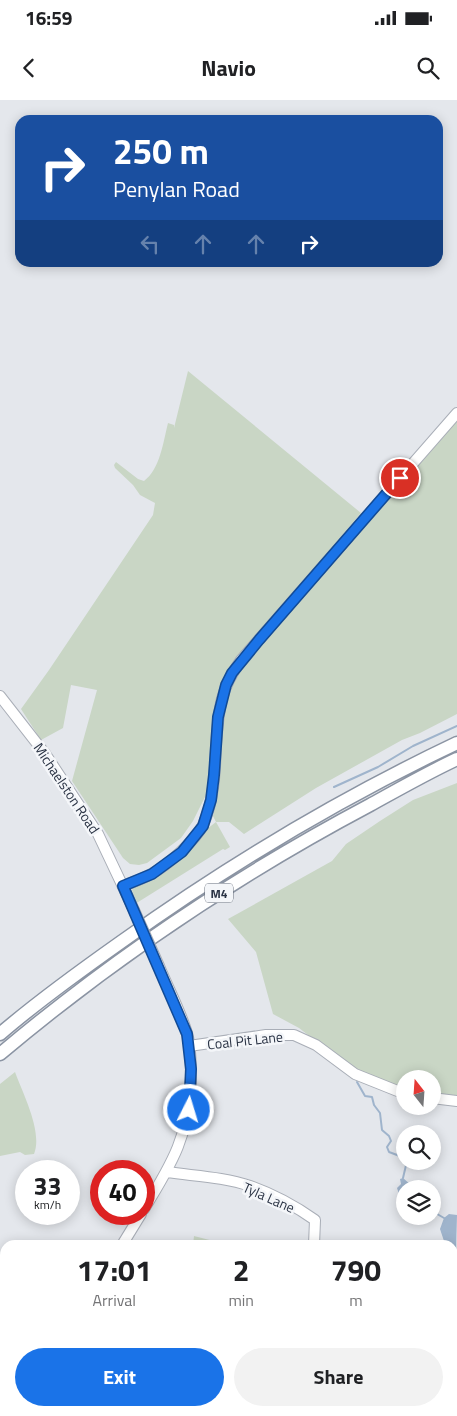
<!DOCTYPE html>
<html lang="en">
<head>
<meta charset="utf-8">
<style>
  body { margin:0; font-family:"Titillium Web",sans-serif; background:#f2f2f2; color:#202124; height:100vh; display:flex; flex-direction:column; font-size:19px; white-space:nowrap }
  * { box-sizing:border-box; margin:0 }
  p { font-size:16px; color:#757577 }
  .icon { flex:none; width:28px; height:28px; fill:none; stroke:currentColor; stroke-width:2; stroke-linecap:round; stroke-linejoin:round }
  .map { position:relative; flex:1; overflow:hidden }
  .panel { position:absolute; left:0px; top:1140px; width:458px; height:176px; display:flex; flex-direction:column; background:#fff; border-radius:15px 15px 0 0; box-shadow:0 2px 12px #0003 }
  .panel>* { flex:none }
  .top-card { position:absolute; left:15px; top:15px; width:428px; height:152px; border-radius:15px; box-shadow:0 2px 12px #0003; background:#1a4fa0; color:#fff; overflow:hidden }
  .needle { width:32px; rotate:343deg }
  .fabs { position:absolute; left:396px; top:970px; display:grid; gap:10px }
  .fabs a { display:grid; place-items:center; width:45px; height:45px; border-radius:50%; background:#fff; box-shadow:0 2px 12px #0003; font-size:25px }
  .speed { position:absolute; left:15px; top:1060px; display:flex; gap:10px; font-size:25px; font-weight:700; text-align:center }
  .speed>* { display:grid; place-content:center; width:65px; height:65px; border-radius:50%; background:#fff; box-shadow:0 2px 12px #0003; line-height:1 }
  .speed small { font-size:12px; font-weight:400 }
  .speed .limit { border:8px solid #d22; background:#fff; color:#111 }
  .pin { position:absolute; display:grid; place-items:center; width:42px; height:42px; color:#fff; margin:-21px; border:2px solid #fff; border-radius:50%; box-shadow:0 1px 5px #0007 }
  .me { position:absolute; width:55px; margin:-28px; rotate:5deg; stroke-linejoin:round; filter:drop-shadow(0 0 4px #0008) }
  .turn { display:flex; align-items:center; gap:18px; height:105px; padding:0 15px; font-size:22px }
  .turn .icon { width:65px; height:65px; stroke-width:2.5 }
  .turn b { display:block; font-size:35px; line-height:42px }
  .lanes { display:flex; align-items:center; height:48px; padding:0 15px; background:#0003; justify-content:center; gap:25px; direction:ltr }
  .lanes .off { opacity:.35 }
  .eta { display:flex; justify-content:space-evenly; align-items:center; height:85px; text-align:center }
  .eta b { font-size:30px; font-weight:700; line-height:35px }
  .action { display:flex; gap:10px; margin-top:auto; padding:10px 15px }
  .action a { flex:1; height:58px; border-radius:30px; background:#1a73e8; color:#fff; font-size:20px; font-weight:700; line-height:58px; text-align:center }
  .action a+a { background:#f2f2f2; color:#202124 }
  .status { display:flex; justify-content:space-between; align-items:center; height:35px; padding:0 25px; background:#fff; direction:ltr }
  .status svg { height:14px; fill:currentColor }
  header { display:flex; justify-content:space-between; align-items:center; height:65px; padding:0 15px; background:#fff; font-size:22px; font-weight:700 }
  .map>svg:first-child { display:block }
</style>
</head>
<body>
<div class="status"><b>16:59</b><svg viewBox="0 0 49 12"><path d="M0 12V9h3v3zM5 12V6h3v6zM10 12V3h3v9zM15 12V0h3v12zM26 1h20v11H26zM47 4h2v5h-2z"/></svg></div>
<header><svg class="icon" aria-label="back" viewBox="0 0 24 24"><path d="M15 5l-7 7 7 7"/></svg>Navio<svg class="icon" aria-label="search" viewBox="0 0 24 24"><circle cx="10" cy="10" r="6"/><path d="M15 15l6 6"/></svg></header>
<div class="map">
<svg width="457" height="1316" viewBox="0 0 457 1316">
  <rect width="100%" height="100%" fill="#e4e7ec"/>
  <!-- green -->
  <path fill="#c9d6c5" d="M 188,271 L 361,413 L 231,569 L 207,693 L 193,721 L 181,738 L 147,763 L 139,765 L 130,764 L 123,758 L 72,681 L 97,590 L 71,585 L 63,628 L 41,640 L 21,609 L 49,570 L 153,415 L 155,403 L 140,395 L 133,385 L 115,368 L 114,365 L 116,362 L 138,379 L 144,381 C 160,369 163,343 168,323 L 174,325 L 174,328 Z
    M 457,319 L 457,614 L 420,633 L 402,640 L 316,688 L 244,734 L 229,722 L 216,722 L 230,747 L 225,750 L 223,749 L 135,804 L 132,791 L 133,786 L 216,722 L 213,716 L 218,692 L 220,631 L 224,601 L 238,573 L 258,547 Z
    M 457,683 L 457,997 L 433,994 L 432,979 L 405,979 L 405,990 L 380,982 L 347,965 L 299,928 L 273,914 L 256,852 L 228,819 L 332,761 L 346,744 L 380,721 L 413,700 Z
    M 15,972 C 23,994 43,1032 34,1054 L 25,1055 L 20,1052 L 0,1056 L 0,984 Z
    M 194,1136 L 229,1145 L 193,1145 Z
    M 136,1311 L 318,1311 L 319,1316 L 134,1316 Z"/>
  <!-- water -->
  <path fill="#9fb4cc" d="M 403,1078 L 411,1085 L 410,1089 L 405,1089 L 405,1096 L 400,1097 L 397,1088 L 401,1084 L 400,1079 Z
    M 449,1114 L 457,1115 L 456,1150 L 453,1148 L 452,1145 L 445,1144 L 440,1129 L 444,1118 Z"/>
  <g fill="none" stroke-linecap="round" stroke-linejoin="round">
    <!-- stream -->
    <path stroke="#9fb4cc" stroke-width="2" d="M 334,687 L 378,667 L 413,646 L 457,626
      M 357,982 L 365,996 L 372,997 L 374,1005 L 380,1013 L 382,1030 L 389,1036 L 391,1041 L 387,1047 L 389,1052 L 405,1058
      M 403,1078 L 407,1061
      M 432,1111 L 444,1118"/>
    <defs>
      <path id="street" d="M 70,1311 L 78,1316"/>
      <path id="secondary" d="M 0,596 L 46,655 L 98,734 L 134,810
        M 123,786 C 133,782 143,779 151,774 C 167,766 196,740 203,725 C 214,701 215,672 216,646 C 219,609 219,592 241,560 L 457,313
        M 189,946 L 266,935 L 294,935 L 316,945 L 355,974 L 405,994
        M 432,998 L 457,1001
        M 167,1072 C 194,1076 224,1077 250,1086 C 273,1094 295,1106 315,1120 L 314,1145
        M 144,1109 C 172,1064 190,1033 191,979 C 191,964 191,947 187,933 C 180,910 168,888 159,866
        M 122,1145 L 141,1114
        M 322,1311 L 322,1316
        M 28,1316 L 29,1311"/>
      <path id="highway" d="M 0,934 C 38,901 80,871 121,842 C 227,766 339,699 457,643
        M 0,954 C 114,858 238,775 370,705 C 399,689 427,673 457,659"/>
    </defs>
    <!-- street casing -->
    <use href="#street" stroke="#a9aeb7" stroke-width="9"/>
    <!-- secondary casing -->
    <use href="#secondary" stroke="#a9aeb7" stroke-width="12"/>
    <!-- highway casing -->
    <use href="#highway" stroke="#8b94a3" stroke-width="15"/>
    <!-- street -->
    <use href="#street" stroke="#f7f8fa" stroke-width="7"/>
    <!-- secondary -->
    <use href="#secondary" stroke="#fff" stroke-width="10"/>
    <!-- highway -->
    <use href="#highway" stroke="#fff" stroke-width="12"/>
    <defs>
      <path id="secondary-bridge" d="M 134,810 L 159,866"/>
    </defs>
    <!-- secondary-bridge casing -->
    <use href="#secondary-bridge" stroke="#a9aeb7" stroke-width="12" stroke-linecap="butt"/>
    <!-- secondary-bridge -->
    <use href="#secondary-bridge" stroke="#fff" stroke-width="10"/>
  </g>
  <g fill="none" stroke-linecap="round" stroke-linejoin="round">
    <defs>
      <path id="route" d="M 189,1010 L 191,969 L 187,934 L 123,786 L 152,774 L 182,752 L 203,726 L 211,700 L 214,675 L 218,617 L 226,585 L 232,573 L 259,540 L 400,378"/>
    </defs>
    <!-- route casing -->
    <use href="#route" stroke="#114b97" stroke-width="12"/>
    <!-- route -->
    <use href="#route" stroke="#1a73e8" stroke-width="9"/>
  </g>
  <g text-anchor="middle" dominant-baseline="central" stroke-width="5" stroke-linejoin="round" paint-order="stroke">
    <!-- shield labels -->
    <rect fill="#f4f6f9" stroke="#676e7b" stroke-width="1" x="205" y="783.5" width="28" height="19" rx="4"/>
    <g font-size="12" font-weight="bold" fill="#2b3445">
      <text x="219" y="793">M4</text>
    </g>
    <!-- street labels -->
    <g font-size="14" fill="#2b3445" stroke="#f4f6f9">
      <text transform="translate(67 688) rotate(56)">Michaelston Road</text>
      <text transform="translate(245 940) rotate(-6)">Coal Pit Lane</text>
      <text transform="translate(269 1097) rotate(24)">Tyla Lane</text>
    </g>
  </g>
</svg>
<div class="fabs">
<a><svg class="needle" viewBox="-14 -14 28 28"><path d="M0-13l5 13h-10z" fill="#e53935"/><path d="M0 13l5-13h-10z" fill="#757577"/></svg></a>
<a><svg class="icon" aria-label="search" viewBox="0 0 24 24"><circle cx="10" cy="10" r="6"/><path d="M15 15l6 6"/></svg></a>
<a><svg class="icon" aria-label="layers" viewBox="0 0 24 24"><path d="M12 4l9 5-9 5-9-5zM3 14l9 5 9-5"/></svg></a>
</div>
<div class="speed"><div>33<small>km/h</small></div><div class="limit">40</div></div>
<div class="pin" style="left:400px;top:378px;background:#d93025"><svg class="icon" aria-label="arrive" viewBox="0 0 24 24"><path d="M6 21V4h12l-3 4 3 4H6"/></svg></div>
<svg class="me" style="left:189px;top:1010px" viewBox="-20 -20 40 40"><circle r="17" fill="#1a73e8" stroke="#fff" stroke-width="3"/><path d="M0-11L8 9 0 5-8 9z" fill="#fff"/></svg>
<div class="top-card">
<div class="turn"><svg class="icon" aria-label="right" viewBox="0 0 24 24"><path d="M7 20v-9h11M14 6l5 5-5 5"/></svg><div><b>250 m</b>Penylan Road</div></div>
<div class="lanes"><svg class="icon off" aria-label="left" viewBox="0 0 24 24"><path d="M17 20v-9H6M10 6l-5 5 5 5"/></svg><svg class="icon off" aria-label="ahead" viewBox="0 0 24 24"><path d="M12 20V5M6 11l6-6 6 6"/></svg><svg class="icon off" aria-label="ahead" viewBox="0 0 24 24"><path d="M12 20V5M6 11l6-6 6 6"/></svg><svg class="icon" aria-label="right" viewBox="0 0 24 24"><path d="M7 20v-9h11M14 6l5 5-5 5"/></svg></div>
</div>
<section class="panel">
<div class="eta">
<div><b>17:01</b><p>Arrival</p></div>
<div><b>2</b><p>min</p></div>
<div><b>790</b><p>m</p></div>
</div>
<div class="action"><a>Exit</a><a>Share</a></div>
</section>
</div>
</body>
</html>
